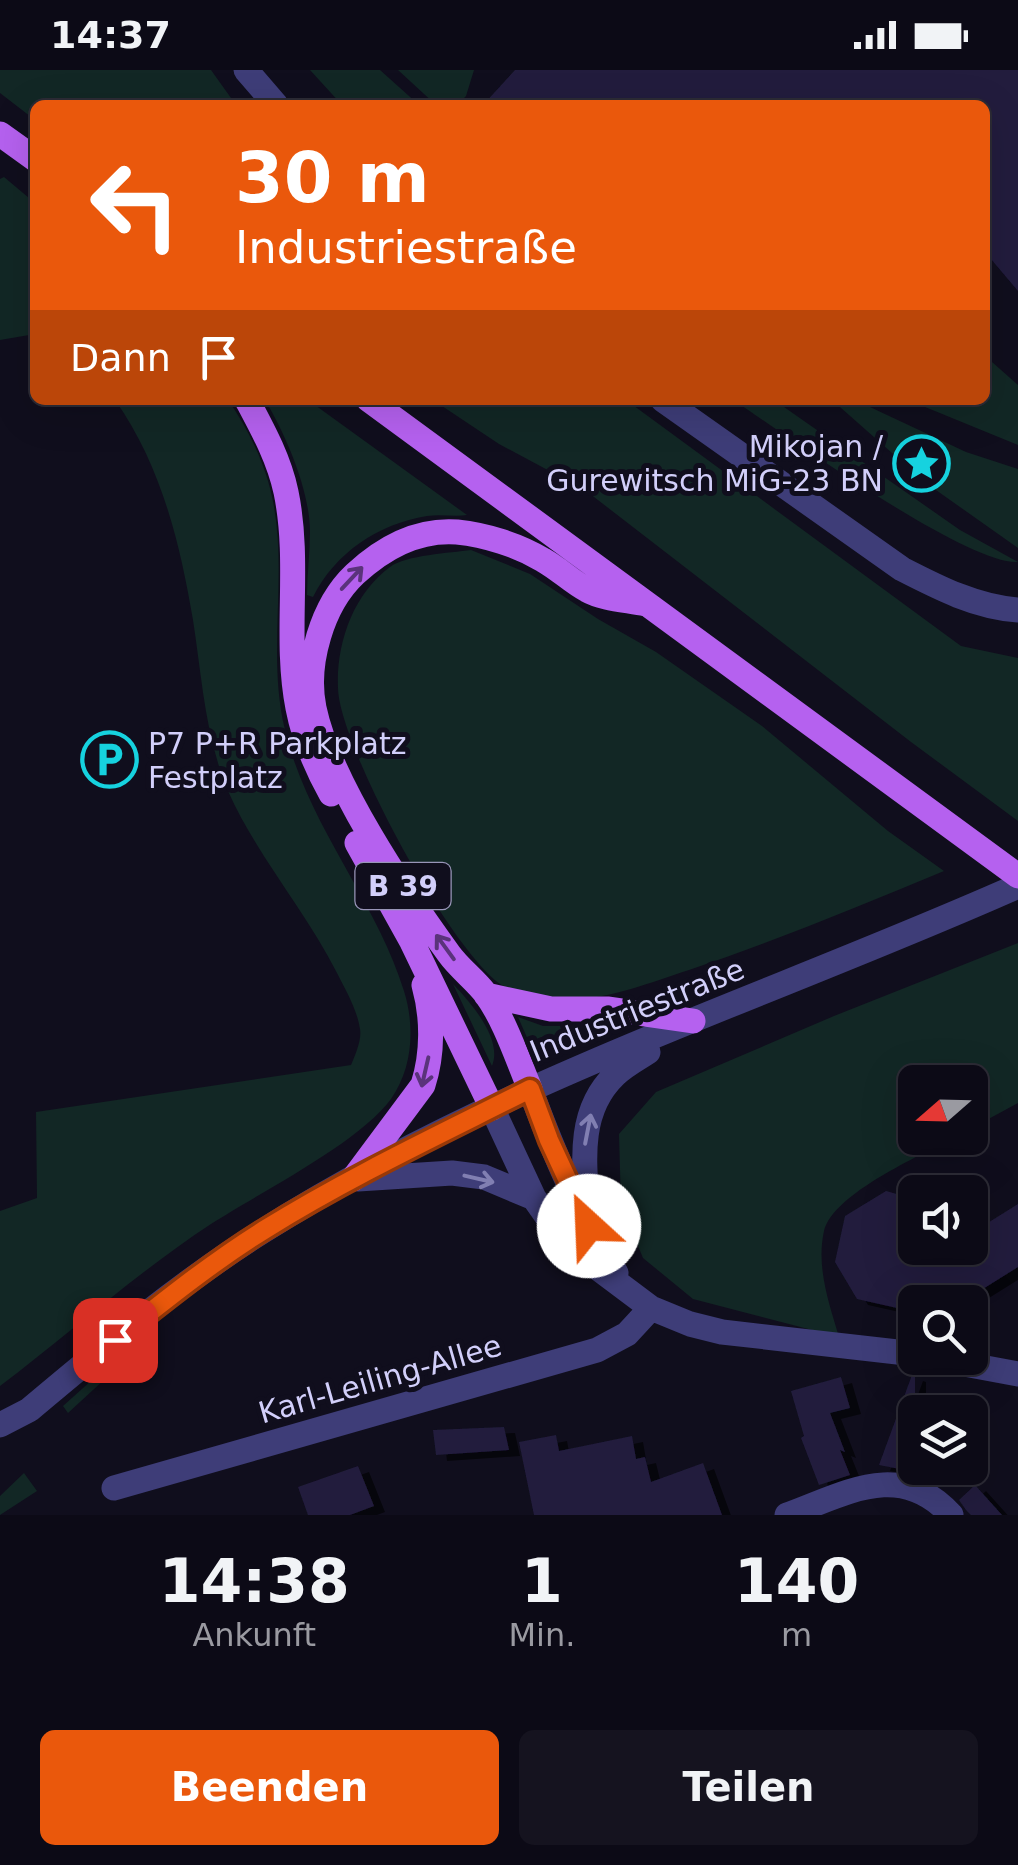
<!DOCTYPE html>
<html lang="de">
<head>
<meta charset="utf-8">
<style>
  body { margin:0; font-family:"DejaVu Sans",sans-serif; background:#15131f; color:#f1f3f6; height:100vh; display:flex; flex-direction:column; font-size:38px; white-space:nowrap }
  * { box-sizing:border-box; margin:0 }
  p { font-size:32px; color:#9a9aa1 }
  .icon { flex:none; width:55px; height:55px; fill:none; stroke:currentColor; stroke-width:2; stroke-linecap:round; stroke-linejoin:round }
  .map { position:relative; height:1445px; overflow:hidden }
  .drawer { display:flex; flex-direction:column; background:#0c0a16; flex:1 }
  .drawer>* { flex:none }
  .hud { position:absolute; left:30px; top:30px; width:960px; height:305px; border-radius:15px; box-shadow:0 10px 40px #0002,0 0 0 2px #2c2b35; background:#ea580c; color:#fff; overflow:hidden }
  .needle { width:65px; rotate:250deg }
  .buttons { position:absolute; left:898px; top:995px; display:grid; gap:20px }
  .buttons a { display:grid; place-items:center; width:90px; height:90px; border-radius:15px; background:#0c0a16; box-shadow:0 10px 40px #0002,0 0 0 2px #2c2b35; font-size:50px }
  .pin { position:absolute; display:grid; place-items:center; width:85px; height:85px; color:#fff; margin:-42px; border-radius:20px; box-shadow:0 5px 15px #0006 }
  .me { position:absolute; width:110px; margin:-55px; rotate:335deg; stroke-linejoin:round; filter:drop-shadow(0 0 8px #0008) }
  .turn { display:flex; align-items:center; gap:35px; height:210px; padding:0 40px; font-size:45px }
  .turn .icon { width:130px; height:130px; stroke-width:2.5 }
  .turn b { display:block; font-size:70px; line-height:85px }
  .then { display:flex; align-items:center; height:95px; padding:0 40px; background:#0003; gap:20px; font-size:38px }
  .eta { display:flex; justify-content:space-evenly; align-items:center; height:170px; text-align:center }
  .eta b { font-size:60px; font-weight:600; line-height:70px }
  .cta { display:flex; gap:20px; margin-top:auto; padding:20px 40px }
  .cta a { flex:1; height:115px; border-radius:15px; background:#ea580c; color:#fff; font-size:40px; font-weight:600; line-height:115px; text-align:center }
  .cta a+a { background:#15131f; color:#f1f3f6 }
  .status { display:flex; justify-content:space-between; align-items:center; height:70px; padding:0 50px; background:#0c0a16; direction:ltr }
  .status svg { height:28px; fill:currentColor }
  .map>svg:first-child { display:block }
</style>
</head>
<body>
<div class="status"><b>14:37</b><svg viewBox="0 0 49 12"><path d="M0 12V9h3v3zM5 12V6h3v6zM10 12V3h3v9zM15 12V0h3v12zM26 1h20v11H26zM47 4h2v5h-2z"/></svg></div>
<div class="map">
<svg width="1018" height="1445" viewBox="0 0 1018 1445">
  <defs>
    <filter id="shadow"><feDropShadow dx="11" dy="6" stdDeviation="0" flood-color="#0009"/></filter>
  </defs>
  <rect width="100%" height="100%" fill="#100e1d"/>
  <!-- green -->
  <path fill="#122725" d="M 0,0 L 211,0 L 236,35 L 35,35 L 35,50 L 0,23 Z
    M 310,0 L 380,0 L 419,35 L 342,35 Z
    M 398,0 L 474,0 L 466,26 L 457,35 L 436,35 Z
    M 4,107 L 35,133 L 35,264 L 0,270 L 0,109 Z
    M 992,292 L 1018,315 L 1018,375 L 908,330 L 985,330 L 985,297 Z
    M 115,330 L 228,330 C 245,354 260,383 268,411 C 292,492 265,578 285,660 C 308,756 376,830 404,921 C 415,956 413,998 391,1029 C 359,1073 259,1123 211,1154 C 139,1201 69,1264 0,1316 L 0,1141 L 37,1128 L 36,1042 L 351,995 C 355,985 362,970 360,959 C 357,939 346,921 337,903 C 305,840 257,786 228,721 C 205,666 202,608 193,550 C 180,473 161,395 115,330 Z
    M 265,330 L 308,330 L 467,445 C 455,447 441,444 427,446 C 378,454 335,483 313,527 L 307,525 C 307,504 310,483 310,462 C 310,421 286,365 265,330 Z
    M 433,330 L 626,330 L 961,576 L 1018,588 L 1018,751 L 911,672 L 585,420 L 499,374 Z
    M 733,330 L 774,330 L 960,460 L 1018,492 C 966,495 785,364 733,330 Z
    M 832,330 L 855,330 L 966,382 L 1018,399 L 1018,478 L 926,413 Z
    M 471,480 L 530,504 L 598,549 L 656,582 L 762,656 L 888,761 L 944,801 C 860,836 775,871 689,900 C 645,914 597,935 549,928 C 537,926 517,923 505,917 C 455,890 339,676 338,618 C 336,574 353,524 390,497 C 406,485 450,483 471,480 Z
    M 1018,873 L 1018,1033 L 970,1059 L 970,1012 L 915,1012 L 915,1068 L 953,1068 C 920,1086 834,1123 824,1161 C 816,1197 829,1233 839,1267 L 693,1229 L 643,1188 L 621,1135 L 619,1064 L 656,1022 L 834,946 Z
    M 453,914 C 471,933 503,969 492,996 Z
    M 518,947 L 543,956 L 576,956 L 532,979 Z
    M 144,1270 L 149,1276 L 118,1297 L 68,1343 L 63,1336 L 112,1292 Z
    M 24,1403 L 37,1421 L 0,1445 L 0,1426 Z"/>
  <!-- building -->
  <path fill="#211c3c" filter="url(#shadow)" d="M 515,0 L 1018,0 L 1018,221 L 985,182 L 985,35 L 483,35 Z
    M 886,1121 L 915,1129 L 915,1178 L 970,1178 L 970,1164 L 1018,1134 L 1018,1197 L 962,1232 L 952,1232 L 945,1221 L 915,1232 L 906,1240 L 857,1229 L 835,1192 L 845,1146 Z
    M 912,1305 L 915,1306 L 915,1402 L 879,1395 Z
    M 841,1307 L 850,1338 L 830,1343 L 845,1382 L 840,1380 L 850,1405 L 819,1415 L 801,1368 L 804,1366 L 791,1321 Z
    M 504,1357 L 509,1380 L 436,1385 L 433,1360 Z
    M 556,1365 L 559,1381 L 632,1366 L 636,1389 L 645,1387 L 651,1412 L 703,1393 L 722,1445 L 534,1445 L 519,1372 Z
    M 358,1396 L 374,1436 L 350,1445 L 308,1445 L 298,1417 Z
    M 975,1415 L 1002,1445 L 971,1445 L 966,1440 L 959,1430 Z"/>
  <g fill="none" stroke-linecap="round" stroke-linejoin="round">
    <!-- minor -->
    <path stroke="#3e3d78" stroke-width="25" d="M 246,0 L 276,35
      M 663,330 L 902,499 C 939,518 976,537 1018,540
      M 530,1019 C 554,1083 580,1146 616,1203
      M 492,1038 L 534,1128 L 567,1175 L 651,1238 L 690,1254 L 722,1262 L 915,1284
      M 358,1109 L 452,1103 L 484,1107 L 534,1128
      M 589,1156 C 586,1104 573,1045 615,1005 C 624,996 637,989 648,982
      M 932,1288 L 1018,1304
      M 0,1355 L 29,1340 C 104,1277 180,1213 263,1161 C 497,1012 766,928 1018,816
      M 114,1418 L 597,1280 L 627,1264 L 651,1238
      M 787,1445 C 845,1424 900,1389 951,1445"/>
    <!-- major -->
    <path stroke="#b561ef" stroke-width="25" d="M 0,64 L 35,89
      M 247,330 C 263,360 279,389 286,422 C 301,494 284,567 298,638 C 304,669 316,697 331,724
      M 369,330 L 1018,806
      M 357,773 L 412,872 L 492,1038
      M 486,925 L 551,939 L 609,939 L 693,951
      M 530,1019 C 517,988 505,950 485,923 C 474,909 459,898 449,884 C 404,822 329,711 314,638 C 305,594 322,535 355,504 C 383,478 416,459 457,462 C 486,465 518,475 543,490 C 559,499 572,512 587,520 C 603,529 628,530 646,534
      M 353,1109 L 423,1015 C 433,984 433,947 424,915"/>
  </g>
  <!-- one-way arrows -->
  <defs><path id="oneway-shaft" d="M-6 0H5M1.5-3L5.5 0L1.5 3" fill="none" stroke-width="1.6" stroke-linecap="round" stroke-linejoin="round" transform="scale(2.5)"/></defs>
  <g stroke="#5a337b">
    <use href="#oneway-shaft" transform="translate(352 508) rotate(-47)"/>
    <use href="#oneway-shaft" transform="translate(445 877) rotate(-126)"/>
    <use href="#oneway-shaft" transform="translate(425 1002) rotate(103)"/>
  </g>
  <g stroke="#817fb2">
    <use href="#oneway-shaft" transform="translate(588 1059) rotate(-79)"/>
    <use href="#oneway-shaft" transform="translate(479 1109) rotate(13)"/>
  </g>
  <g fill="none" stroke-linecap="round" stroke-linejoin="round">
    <defs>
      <path id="route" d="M 115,1270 C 163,1232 211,1193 264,1160 C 349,1107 441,1064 530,1019 L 549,1070 L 589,1156"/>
    </defs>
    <!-- route casing -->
    <use href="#route" stroke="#983908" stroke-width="25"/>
    <!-- route -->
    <use href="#route" stroke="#ea580c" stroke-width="18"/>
  </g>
  <!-- icons -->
  <defs>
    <symbol id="sight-ring" viewBox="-11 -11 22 22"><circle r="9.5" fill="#100e1d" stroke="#16d2df" stroke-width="1.5"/><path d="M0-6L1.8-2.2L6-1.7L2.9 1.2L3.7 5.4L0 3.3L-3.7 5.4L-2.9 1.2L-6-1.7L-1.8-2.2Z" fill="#16d2df"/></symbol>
    <symbol id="parking-ring" viewBox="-11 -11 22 22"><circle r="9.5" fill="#100e1d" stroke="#16d2df" stroke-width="1.5"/><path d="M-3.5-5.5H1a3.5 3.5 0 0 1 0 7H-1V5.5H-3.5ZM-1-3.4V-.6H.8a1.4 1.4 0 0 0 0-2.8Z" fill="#16d2df"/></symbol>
  </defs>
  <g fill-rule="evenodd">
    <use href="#sight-ring" x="890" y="362" width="63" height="63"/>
    <use href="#parking-ring" x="78" y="658" width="63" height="63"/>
  </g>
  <g text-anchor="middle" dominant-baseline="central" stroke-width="10" stroke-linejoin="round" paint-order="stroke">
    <!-- shield labels -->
    <rect fill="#100e1d" stroke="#9895b8" stroke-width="2.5" x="355.5" y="793" width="95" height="46" rx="8"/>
    <g font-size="28" font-weight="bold" fill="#d2cffa">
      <text x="403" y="816">B 39</text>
    </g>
    <!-- poi labels -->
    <g font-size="30" fill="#d2cffa" stroke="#100e1d" text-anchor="end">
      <text x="883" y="376">Mikojan /<tspan x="883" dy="34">Gurewitsch MiG-23 BN</tspan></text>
      <text x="148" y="673" text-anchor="start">P7 P+R Parkplatz<tspan x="148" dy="34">Festplatz</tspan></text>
    </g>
    <!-- street labels -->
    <g font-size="30" fill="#d2cffa" stroke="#100e1d">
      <text transform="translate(637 940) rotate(-22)">Industriestraße</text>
      <text transform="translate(380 1309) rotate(-16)">Karl-Leiling-Allee</text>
    </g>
  </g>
</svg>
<div class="buttons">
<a><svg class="needle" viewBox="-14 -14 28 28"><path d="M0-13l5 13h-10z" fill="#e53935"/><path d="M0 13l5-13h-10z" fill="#9a9aa1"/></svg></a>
<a><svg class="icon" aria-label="sound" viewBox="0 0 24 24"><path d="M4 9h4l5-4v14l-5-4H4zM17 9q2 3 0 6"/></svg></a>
<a><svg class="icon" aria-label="search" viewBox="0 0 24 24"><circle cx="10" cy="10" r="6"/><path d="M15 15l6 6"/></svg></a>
<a><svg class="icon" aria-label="layers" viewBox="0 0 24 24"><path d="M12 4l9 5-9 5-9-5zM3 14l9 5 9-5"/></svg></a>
</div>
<div class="pin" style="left:115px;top:1270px;background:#d93025"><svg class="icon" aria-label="arrive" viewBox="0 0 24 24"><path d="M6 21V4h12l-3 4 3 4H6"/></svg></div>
<svg class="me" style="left:589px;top:1156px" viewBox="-20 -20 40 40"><circle r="19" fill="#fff"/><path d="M0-13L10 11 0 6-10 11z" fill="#ea580c"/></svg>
<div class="hud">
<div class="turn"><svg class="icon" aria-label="left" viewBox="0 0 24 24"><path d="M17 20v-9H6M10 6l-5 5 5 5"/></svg><div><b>30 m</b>Industriestraße</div></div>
<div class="then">Dann<svg class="icon" aria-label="arrive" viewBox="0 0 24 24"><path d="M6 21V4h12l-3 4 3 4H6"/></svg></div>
</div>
</div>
<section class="drawer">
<div class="eta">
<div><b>14:38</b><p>Ankunft</p></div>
<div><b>1</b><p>Min.</p></div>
<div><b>140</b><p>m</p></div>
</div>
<div class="cta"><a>Beenden</a><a>Teilen</a></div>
</section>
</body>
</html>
